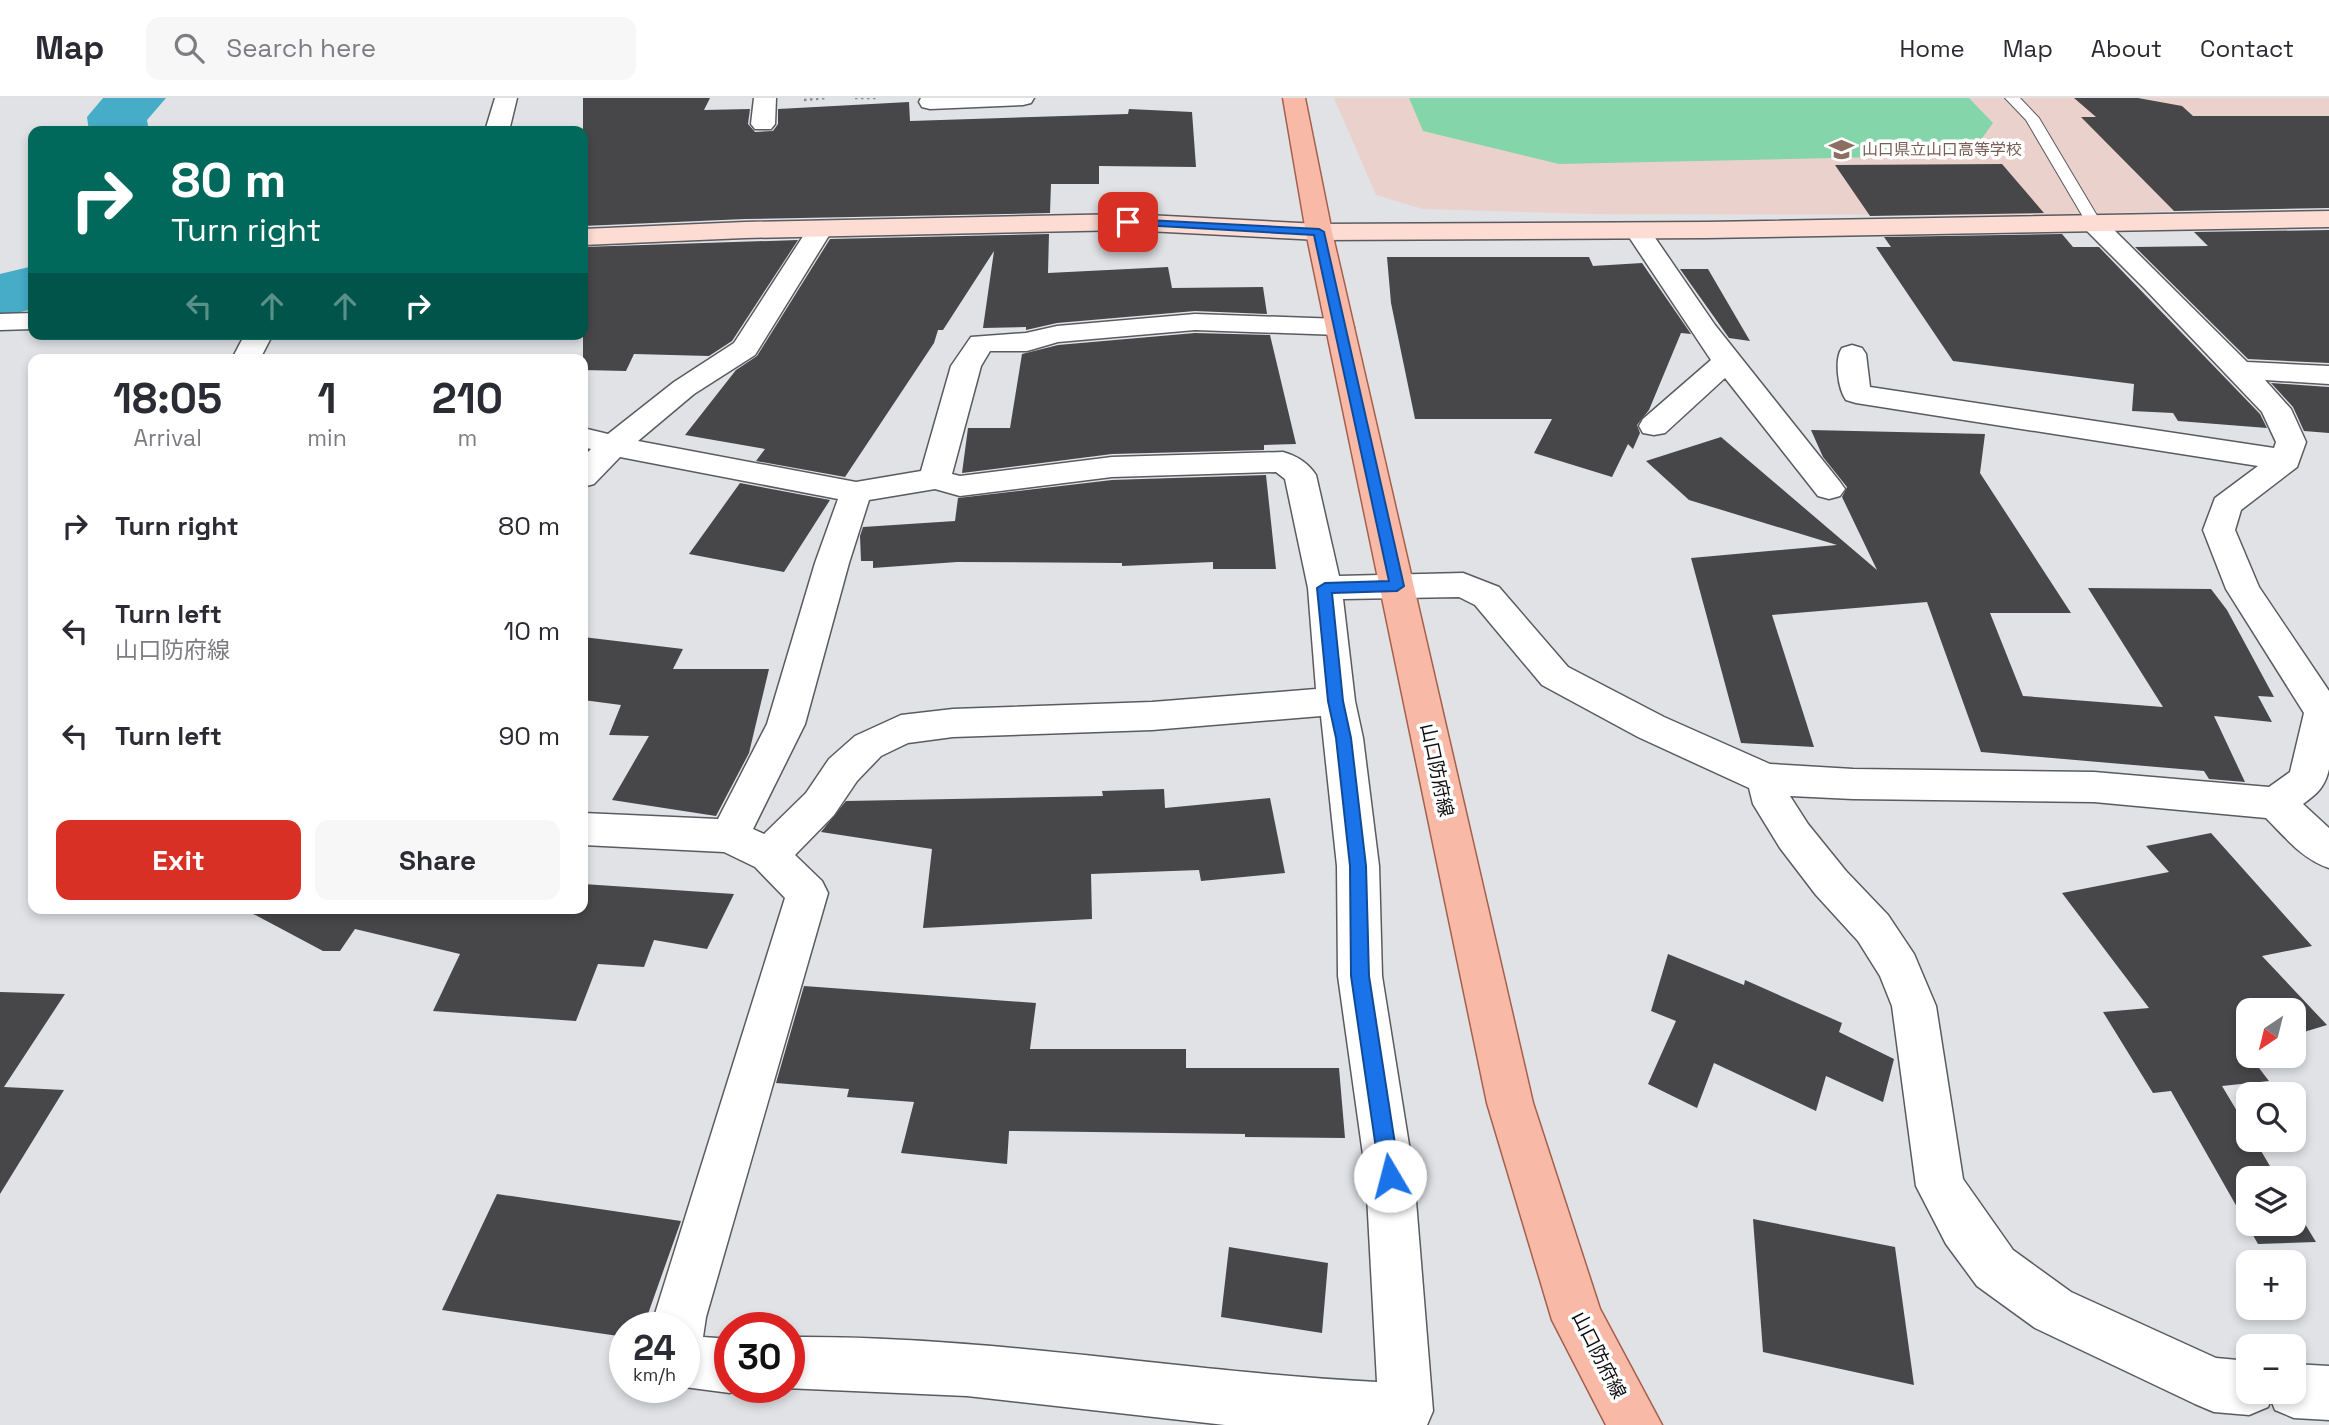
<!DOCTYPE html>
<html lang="en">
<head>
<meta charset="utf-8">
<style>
  body { margin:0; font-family:"Space Grotesk","Noto Sans JP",sans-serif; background:#f7f7f7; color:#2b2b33; height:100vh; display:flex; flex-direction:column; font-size:26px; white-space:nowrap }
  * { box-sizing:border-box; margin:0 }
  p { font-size:23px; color:#7c7c81 }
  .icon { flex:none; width:38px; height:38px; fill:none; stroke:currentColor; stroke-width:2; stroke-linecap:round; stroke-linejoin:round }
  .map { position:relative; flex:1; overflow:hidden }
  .sheet { position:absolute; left:28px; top:256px; width:560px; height:560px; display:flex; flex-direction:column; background:#fff; border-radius:14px; box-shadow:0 4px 10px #0003 }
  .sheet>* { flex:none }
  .banner { position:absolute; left:28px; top:28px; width:560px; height:214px; border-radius:14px; box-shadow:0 4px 10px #0003; background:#00695c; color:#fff; overflow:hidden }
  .needle { width:46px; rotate:215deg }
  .controls { position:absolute; left:2236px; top:900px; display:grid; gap:14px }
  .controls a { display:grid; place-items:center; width:70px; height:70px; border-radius:14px; background:#fff; box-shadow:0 4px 10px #0003; font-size:35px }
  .speed { position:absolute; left:609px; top:1214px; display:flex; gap:14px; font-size:35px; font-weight:700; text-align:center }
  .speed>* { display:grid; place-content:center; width:91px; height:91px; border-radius:50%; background:#fff; box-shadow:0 4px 10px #0003; line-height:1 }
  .speed small { font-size:18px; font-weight:400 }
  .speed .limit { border:10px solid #d22; background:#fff; color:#111 }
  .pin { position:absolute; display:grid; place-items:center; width:60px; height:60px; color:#fff; margin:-30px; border-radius:14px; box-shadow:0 4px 10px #0006 }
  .me { position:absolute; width:77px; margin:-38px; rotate:352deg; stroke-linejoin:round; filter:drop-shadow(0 0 5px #0008) }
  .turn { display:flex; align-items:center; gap:24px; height:147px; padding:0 28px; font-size:32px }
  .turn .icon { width:91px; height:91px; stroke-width:2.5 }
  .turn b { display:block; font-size:49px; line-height:60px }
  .lanes { display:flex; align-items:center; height:66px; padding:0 28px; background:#0003; justify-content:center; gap:35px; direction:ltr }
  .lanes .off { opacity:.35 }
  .eta { display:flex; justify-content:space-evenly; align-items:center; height:119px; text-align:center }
  .eta b { font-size:42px; font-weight:700; line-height:49px }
  .cta { display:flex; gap:14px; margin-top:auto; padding:14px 28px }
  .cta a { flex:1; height:80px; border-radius:14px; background:#d93025; color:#fff; font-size:28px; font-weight:700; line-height:80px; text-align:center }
  .cta a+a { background:#f7f7f7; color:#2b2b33 }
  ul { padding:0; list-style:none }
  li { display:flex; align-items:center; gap:21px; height:105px; padding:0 28px }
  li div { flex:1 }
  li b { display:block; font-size:26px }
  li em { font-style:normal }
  header { display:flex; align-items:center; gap:42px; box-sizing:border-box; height:98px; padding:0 35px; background:#fff; border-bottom:2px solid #e1e1e2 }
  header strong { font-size:33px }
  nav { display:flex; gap:38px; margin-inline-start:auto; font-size:24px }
  .search { width:490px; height:63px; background:#f7f7f7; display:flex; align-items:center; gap:18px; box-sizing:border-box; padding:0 24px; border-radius:14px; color:#7c7c81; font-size:26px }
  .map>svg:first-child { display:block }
</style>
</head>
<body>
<header>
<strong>Map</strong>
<div class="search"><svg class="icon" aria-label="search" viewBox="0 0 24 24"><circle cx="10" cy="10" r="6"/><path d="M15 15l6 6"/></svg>Search here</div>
<nav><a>Home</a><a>Map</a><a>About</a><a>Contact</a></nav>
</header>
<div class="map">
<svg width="2329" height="1327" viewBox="0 0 2329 1327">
  <rect width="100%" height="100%" fill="#e0e2e6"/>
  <!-- education -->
  <path fill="#ebd1cc" d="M 1334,0 L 2329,0 L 2329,108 L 2048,117 L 1593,116 L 1423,111 L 1376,97 Z"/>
  <!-- green -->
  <path fill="#85d5ab" d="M 1409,0 L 1969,0 L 1993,25 L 1970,57 L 1559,66 L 1423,33 Z"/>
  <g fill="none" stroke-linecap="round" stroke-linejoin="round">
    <!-- river -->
    <path fill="#46acc8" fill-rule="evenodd" d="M 103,0 L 166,0 L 147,22 L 149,33 L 89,33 L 87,19 Z
      M 33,168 L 33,211 L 0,219 L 0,176 Z"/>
  </g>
  <!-- building -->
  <path fill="#47474a" d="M 583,0 L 710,0 L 704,12 L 750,11 L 748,26 L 755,34 L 773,33 L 778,26 L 778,11 L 909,4 L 910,23 L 1128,16 L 1129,11 L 1192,14 L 1196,69 L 1099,68 L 1099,86 L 1051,86 L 1050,115 L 745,121 L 583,128 Z
    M 2074,0 L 2138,0 L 2182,8 L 2193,18 L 2329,18 L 2329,110 L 2174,113 L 2081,19 L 2096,19 Z
    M 2002,66 L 2044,115 L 1870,118 L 1835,67 Z
    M 2329,132 L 2329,265 L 2248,261 L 2135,149 L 2208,148 L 2194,134 Z
    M 1049,136 L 1048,175 L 1168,169 L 1172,190 L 1263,189 L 1267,216 L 1195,213 L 1057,225 L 1026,232 L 1026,229 L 983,230 L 994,153 L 943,232 L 938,232 L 934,245 L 845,379 L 756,363 L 765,351 L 685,337 L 736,272 L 757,258 L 830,141 Z
    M 2062,136 L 2073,149 L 2099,149 L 2260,316 L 2267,330 L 2178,323 L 2173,315 L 2132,313 L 2134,286 L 1953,263 L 1876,149 L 1891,149 L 1884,139 Z
    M 798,142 L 732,243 L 709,258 L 634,256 L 626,273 L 583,272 L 583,149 Z
    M 1387,159 L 1589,159 L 1593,168 L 1642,165 L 1691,236 L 1681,235 L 1649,312 L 1637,327 L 1640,335 L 1633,351 L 1628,346 L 1612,379 L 1534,355 L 1552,321 L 1415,321 L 1391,205 Z
    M 1680,171 L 1708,171 L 1750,243 L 1729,240 Z
    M 1195,235 L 1270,237 L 1296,346 L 1264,347 L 1264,352 L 1112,356 L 962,375 L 968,330 L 1010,330 L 1022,256 L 1058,247 Z
    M 2271,285 L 2329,289 L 2329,335 L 2304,333 L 2293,309 Z
    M 1811,332 L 1985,336 L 1980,375 L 2071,515 L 1990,515 L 2023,598 L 2163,609 L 2088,490 L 2211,491 L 2227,512 L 2274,599 L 2258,598 L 2272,624 L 2214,618 L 2245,684 L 2209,681 L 2204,673 L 1981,654 L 1927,504 L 1772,517 L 1814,649 L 1741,645 L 1691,460 L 1837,447 L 1689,402 L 1646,363 L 1721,339 L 1877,472 L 1842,399 L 1847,389 L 1823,359 Z
    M 1266,377 L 1276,471 L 1213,471 L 1213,464 L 1122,468 L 1122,465 L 957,464 L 873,470 L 873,463 L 861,463 L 860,438 L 863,429 L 955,423 L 958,400 L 1112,382 Z
    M 740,385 L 830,402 L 784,474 L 689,456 Z
    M 583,539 L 683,551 L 673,571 L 769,571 L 749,655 L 716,718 L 612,702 L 649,638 L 609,637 L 621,607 L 583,602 Z
    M 1164,691 L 1165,710 L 1270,700 L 1285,775 L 1201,783 L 1199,772 L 1091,776 L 1092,821 L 923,830 L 932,751 L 821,734 L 846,703 L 1103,698 L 1102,693 Z
    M 2211,735 L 2312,848 L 2262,858 L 2327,927 L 2294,937 L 2294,912 L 2249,912 L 2249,957 L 2269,983 L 2222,988 L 2249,1033 L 2249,1041 L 2254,1041 L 2277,1080 L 2249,1080 L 2249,1125 L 2294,1125 L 2294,1108 L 2316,1144 L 2258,1146 L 2171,993 L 2153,995 L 2103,914 L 2149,910 L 2062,795 L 2169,774 L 2146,748 Z
    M 583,786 L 734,796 L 707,851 L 654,842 L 644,869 L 598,866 L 576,923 L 433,913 L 460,856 L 355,831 L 340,853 L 323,853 L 242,810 L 583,810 Z
    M 1668,856 L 1744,887 L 1745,882 L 1842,925 L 1839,934 L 1894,961 L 1883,1004 L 1826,978 L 1816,1013 L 1714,965 L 1697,1010 L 1648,986 L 1676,923 L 1651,913 Z
    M 804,888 L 1036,905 L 1030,951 L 1186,951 L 1186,970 L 1339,970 L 1345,1040 L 1245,1039 L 1245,1036 L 1009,1033 L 1007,1066 L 901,1055 L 914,1004 L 847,999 L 849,991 L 776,985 Z
    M 0,894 L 65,896 L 4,989 L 64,992 L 0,1096 Z
    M 497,1096 L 681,1123 L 643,1230 L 625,1230 L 625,1239 L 442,1212 Z
    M 1753,1121 L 1895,1149 L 1914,1287 L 1763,1254 Z
    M 1229,1149 L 1328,1165 L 1322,1235 L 1221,1219 Z"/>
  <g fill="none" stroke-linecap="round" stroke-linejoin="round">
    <defs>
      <path id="lane" d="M 2005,0 L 2020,0 L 2039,20 L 2102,126 L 2099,129 L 2089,129 L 2026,22 Z"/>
      <path id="street" d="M 495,0 L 517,0 L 509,33 L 485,33 Z
        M 754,0 L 776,0 L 775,26 L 771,31 L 755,31 L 751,26 Z
        M 921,0 L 1034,0 L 1031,5 L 1023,7 L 930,11 L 922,9 L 919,4 Z
        M 2094,118 L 2103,121 L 2247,264 L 2329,268 L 2329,286 L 2265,282 L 2291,311 L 2306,344 L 2297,369 L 2241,412 L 2235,432 L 2259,489 L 2329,593 L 2329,671 C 2325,689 2317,696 2303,706 L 2329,730 L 2329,770 C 2302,761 2285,739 2266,720 L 2094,704 L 1853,701 L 1790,698 L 1808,726 L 1846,773 L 1888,817 L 1914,856 L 1936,908 L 1963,1081 L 2013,1152 L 2071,1194 L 2216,1260 L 2249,1263 L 2249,1293 L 2294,1293 L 2294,1266 L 2329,1268 L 2329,1322 L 2294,1320 L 2275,1312 L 2271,1302 L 2268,1309 L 2249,1317 L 2214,1314 L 2195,1306 L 2035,1230 L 1977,1188 L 1946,1146 L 1916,1088 L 1892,908 L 1880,878 L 1858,843 L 1816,797 L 1780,750 L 1753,706 L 1749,690 L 1638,639 L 1542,587 L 1475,507 L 1459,499 L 1343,501 L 1355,603 L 1363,640 L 1379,768 L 1382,878 L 1414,1078 L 1433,1313 L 1427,1327 L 1225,1327 L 967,1298 L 785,1290 L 789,1290 L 789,1239 C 987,1237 1181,1274 1377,1284 L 1366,1078 L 1338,878 L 1337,768 L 1321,618 L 1152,632 L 953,639 L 908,645 L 881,658 L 857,683 L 834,717 L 795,757 L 822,783 L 828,795 L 706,1219 L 703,1239 L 730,1241 L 730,1290 L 741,1290 L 730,1295 L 684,1289 L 684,1230 L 654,1230 L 654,1219 L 785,800 L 755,769 L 724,754 L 583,747 L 583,715 L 718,721 L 767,626 L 815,465 L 838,401 L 620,359 L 594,386 L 583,389 L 583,359 L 591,351 L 583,349 L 583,330 L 608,336 L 674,284 L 734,245 L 811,126 L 820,123 L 829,126 L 833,131 L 755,257 L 694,296 L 638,343 L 856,384 L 921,373 L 951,268 L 971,239 L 1026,235 L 1057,228 L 1195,216 L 1340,221 L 1350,223 L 1354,229 L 1350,235 L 1340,237 L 1195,232 L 1058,244 L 1027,253 L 990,253 L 981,268 L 952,376 L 960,378 L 1112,359 L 1283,354 C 1297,358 1308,365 1316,377 L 1339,478 L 1463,475 L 1499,489 L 1568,569 L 1664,619 L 1770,666 L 1853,671 L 2094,674 L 2269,689 L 2290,674 L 2304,615 L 2226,491 L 2203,432 L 2215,400 L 2258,368 L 1856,305 L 1846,302 C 1838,291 1834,261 1842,250 L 1852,247 L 1862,250 L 1866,256 L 1870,289 L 2274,350 L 2276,344 L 2262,314 L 2144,190 L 2085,131 L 2081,126 L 2085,121 ZM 1276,374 L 1285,381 L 1308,490 L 1316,591 L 1152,604 L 953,611 L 901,617 L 855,638 L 829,661 L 806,695 L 764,736 L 753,731 L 805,626 L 849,465 L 869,402 L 935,391 L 960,398 L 1112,379 Z
        M 1638,125 L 1647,128 L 1715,227 L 1840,384 L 1845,391 L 1840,398 L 1829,401 L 1818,398 L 1725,280 L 1665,335 L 1654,337 L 1643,335 L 1639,328 L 1643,321 L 1711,262 L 1625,133 L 1629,128 Z
        M 33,215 L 33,231 L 0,232 L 0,216 Z
        M 245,236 L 273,236 L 262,257 L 264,261 L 235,261 L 234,257 Z"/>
      <path id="secondary" d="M 2329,113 L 2329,129 L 1707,140 L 1319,142 L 1128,132 L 745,140 L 583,147 L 583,131 L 745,124 L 1128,116 L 1319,126 L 1707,124 Z"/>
      <path id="primary" d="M 1283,0 L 1305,0 L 1332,134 L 1533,1005 L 1600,1211 L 1662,1327 L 1606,1327 L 1552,1222 L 1487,1005 L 1306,134 Z"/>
    </defs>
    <!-- lane casing -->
    <use href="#lane" stroke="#5a5b5f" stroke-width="2"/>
    <!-- street casing -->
    <use href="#street" stroke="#5a5b5f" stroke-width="3"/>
    <!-- secondary casing -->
    <use href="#secondary" stroke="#5a5b5f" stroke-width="3"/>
    <!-- primary casing -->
    <use href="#primary" stroke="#a4604c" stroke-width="3"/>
    <!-- path -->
    <path stroke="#8b8c8f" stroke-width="2.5" stroke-dasharray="2.5 3.5" stroke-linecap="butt" d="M 855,0 L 879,0
      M 804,2 L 826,0"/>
    <!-- lane -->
    <use href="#lane" fill="#fff" fill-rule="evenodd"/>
    <!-- street -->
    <use href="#street" fill="#fff" fill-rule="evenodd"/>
    <!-- secondary -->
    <use href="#secondary" fill="#fcdcd3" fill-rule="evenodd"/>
    <!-- primary -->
    <use href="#primary" fill="#f9b9a7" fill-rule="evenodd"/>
  </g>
  <!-- route -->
  <path fill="#1a73e8" stroke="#114b97" stroke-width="2" d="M 1128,121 L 1319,131 L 1324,134 L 1404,488 L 1397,493 L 1332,495 L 1343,603 L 1351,640 L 1366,768 L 1369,878 L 1400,1078 L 1397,1085 L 1390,1088 L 1383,1085 L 1380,1078 L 1351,878 L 1350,768 L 1336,640 L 1328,603 L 1317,490 L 1325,485 L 1389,483 L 1314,137 L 1125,126 L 1125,122 Z"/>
  <!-- icons -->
  <defs>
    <symbol id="school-bare" viewBox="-9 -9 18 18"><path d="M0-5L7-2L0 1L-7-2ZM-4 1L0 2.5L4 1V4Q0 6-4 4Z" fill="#8d6e63" stroke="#fff" stroke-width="2.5" paint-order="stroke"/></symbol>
  </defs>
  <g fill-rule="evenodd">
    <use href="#school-bare" x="1824" y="34" width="35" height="35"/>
  </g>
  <g text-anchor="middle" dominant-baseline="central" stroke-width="7" stroke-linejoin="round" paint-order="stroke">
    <!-- far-education labels -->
    <g font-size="16" fill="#785e54" stroke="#fff" text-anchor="start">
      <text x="1862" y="51">山口県立山口高等学校</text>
    </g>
    <!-- street labels -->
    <g font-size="19" fill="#0f0f11" stroke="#fff">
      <text transform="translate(1437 672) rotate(78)">山口防府線</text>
      <text transform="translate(1599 1257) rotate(63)">山口防府線</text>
    </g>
  </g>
</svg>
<div class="controls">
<a><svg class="needle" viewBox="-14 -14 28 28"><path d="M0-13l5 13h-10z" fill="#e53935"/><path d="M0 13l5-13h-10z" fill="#7c7c81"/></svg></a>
<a><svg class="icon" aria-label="search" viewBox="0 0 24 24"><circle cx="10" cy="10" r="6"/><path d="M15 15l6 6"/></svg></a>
<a><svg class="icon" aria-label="layers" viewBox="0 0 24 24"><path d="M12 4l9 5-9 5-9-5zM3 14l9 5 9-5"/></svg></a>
<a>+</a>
<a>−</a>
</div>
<div class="speed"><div>24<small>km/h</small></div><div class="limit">30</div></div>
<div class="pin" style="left:1128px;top:124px;background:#d93025"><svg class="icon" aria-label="arrive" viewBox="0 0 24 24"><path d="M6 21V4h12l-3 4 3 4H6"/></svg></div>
<svg class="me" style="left:1390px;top:1078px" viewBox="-20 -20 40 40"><circle r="19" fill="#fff"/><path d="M0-13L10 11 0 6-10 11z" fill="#1a73e8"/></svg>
<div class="banner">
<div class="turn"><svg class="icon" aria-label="right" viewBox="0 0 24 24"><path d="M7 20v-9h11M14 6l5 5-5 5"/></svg><div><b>80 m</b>Turn right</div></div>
<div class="lanes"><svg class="icon off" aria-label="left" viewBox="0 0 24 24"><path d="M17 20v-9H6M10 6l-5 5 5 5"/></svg><svg class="icon off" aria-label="ahead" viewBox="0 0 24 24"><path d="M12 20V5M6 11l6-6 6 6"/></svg><svg class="icon off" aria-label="ahead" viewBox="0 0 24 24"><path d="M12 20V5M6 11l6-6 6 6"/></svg><svg class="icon" aria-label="right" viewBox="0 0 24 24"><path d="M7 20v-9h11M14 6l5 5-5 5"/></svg></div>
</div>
<section class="sheet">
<div class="eta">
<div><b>18:05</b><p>Arrival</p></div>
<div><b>1</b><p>min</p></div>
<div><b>210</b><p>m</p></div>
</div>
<ul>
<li><svg class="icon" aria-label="right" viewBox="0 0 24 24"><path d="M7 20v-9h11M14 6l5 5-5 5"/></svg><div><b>Turn right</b></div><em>80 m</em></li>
<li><svg class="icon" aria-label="left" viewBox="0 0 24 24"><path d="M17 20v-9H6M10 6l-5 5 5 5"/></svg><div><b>Turn left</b><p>山口防府線</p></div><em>10 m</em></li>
<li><svg class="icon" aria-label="left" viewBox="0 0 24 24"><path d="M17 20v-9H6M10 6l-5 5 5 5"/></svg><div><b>Turn left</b></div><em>90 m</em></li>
</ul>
<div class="cta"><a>Exit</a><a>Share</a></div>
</section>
</div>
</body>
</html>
